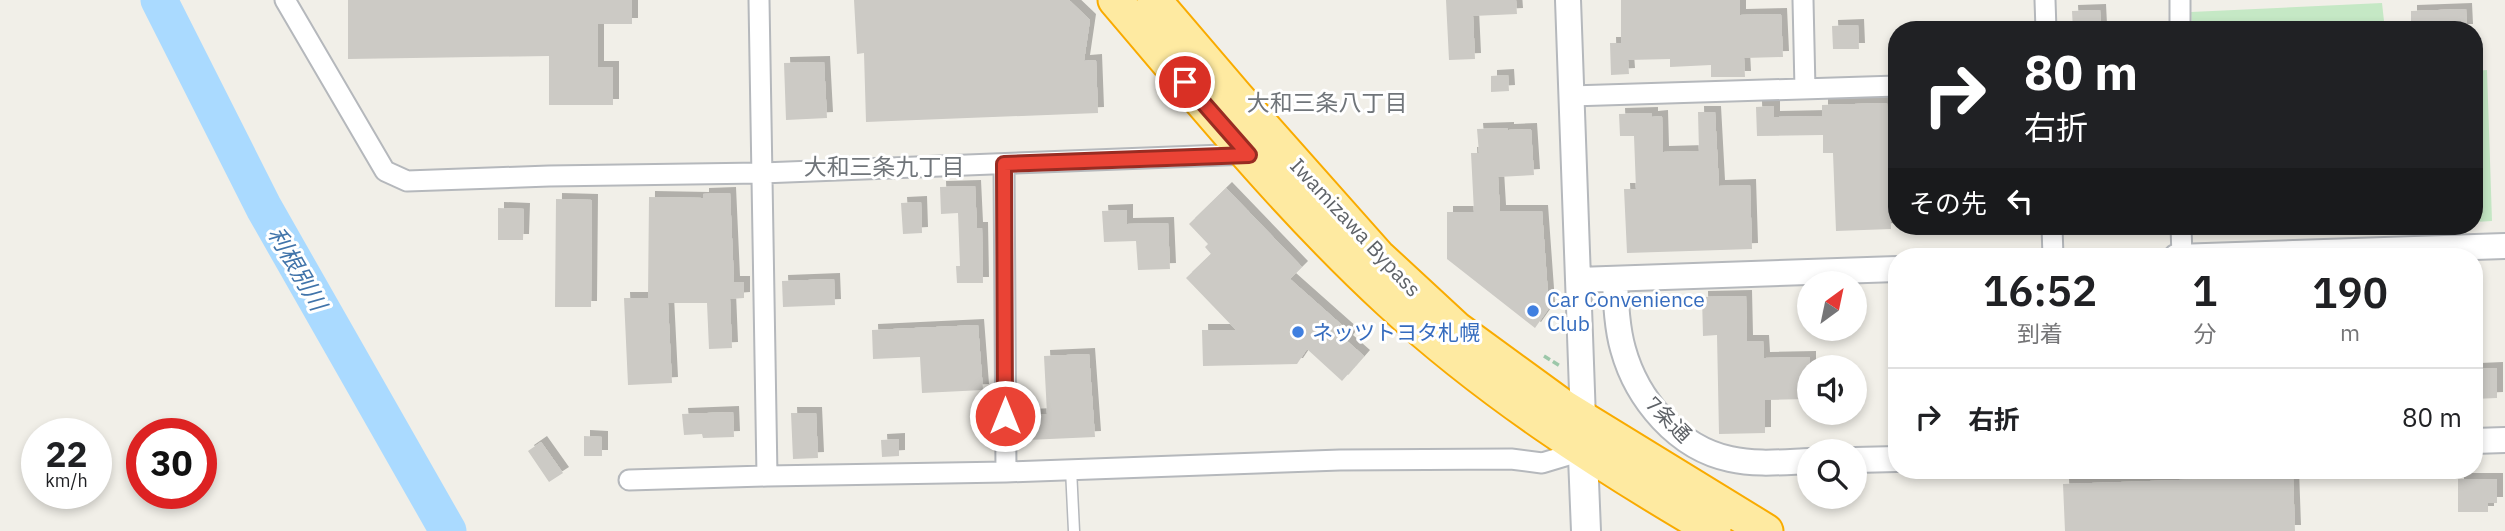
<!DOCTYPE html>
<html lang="ja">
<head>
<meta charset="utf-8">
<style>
  body { margin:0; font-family:"IBM Plex Sans","Noto Sans JP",sans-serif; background:#f6f6f6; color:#202124; height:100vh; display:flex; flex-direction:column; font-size:26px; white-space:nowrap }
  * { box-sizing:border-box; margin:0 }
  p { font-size:23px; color:#757577 }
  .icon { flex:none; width:38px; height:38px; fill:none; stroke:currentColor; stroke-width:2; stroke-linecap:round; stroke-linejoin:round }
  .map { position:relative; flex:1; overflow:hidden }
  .panel { position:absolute; left:1888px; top:248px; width:595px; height:231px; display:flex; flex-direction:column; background:#fff; border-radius:28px; box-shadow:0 4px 10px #0003 }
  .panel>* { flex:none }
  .top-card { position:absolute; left:1888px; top:21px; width:595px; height:214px; border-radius:28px; box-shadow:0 4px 10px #0003; background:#202124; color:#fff; overflow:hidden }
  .needle { width:46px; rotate:33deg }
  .buttons { position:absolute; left:1797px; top:271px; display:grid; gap:14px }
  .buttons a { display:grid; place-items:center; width:70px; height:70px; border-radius:50%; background:#fff; box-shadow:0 4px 10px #0003; font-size:35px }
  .speed { position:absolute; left:21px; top:418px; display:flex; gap:14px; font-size:35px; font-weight:700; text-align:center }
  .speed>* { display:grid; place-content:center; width:91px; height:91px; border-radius:50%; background:#fff; box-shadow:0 4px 10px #0003; line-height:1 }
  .speed small { font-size:18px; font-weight:400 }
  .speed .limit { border:10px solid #d22; background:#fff; color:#111 }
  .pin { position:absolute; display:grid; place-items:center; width:60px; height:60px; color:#fff; margin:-30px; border:4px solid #fff; border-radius:50%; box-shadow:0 2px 7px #0007 }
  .me { position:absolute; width:77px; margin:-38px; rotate:0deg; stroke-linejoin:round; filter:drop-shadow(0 0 5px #0008) }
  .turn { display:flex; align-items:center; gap:24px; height:147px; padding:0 21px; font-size:32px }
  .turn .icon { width:91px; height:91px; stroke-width:2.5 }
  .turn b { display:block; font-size:49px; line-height:60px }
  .then { display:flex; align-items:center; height:66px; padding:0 21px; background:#0003; gap:14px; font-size:26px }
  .eta { display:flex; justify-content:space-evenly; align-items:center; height:119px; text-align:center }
  .eta b { font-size:42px; font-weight:600; line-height:49px }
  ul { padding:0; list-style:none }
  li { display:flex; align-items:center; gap:21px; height:98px; padding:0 21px; border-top:2px solid #e0e0e0 }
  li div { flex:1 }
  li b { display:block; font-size:26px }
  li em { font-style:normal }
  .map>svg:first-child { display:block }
</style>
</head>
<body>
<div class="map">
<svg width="2505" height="531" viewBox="0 0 2505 531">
  <defs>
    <filter id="shadow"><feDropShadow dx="6" dy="-6" stdDeviation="0" flood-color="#0004"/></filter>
  </defs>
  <rect width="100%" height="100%" fill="#f1efe8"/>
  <!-- green -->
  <path fill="#c5e8c5" d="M 2382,3 L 2385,30 L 2192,30 L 2191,12 Z
    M 2487,70 L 2492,221 L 2475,222 L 2475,71 Z
    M 2199,226 L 2372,226 L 2199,232 Z"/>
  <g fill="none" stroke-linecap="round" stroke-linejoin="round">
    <!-- river -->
    <path stroke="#aadaff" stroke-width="37" d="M 159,0 L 264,208 L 448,531"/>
  </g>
  <!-- building -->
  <path fill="#cccac5" filter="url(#shadow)" d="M 348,0 L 632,0 L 632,24 L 598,24 L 598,67 L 613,67 L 613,105 L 549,105 L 549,56 L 348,59 Z
    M 854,0 L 1069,0 L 1090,20 L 1084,61 L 1096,60 L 1098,113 L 866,122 L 864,53 L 857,54 Z
    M 1446,0 L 1516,0 L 1517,14 L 1473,16 L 1475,59 L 1449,60 Z
    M 1621,0 L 1740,0 L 1740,15 L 1781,14 L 1783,57 L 1744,58 L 1745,77 L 1711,77 L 1711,65 L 1670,67 L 1670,59 L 1628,60 L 1629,74 L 1611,75 L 1610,43 L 1621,43 Z
    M 2466,9 L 2467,30 L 2411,30 L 2411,11 Z
    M 2100,10 L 2101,30 L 2073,30 L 2072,11 Z
    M 1858,25 L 1859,49 L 1833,49 L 1832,26 Z
    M 824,62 L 827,118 L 786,120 L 784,63 Z
    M 1508,75 L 1509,91 L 1491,92 L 1491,76 Z
    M 1887,103 L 1891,229 L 1836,231 L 1833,153 L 1823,153 L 1823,135 L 1757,136 L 1756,107 L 1774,106 L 1774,117 L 1822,116 L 1822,105 Z
    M 1698,112 L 1715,112 L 1719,186 L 1750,185 L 1752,249 L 1627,253 L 1624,189 L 1636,189 L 1634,136 L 1620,136 L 1619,114 L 1652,113 L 1652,117 L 1662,116 L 1663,152 L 1699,151 Z
    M 1508,128 L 1508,130 L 1531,129 L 1534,175 L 1498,177 L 1500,211 L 1542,211 L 1549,308 L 1535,328 L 1447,259 L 1447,212 L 1474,212 L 1471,153 L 1479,153 L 1477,129 Z
    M 975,186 L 977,228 L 982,228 L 983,283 L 957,283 L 956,266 L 960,266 L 958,213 L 941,214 L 940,187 Z
    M 1226,188 L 1302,267 L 1290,279 L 1352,334 L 1347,341 L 1364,356 L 1342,381 L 1307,349 L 1297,364 L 1203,366 L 1202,330 L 1236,330 L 1186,278 L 1211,254 L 1205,247 L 1208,244 L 1189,224 Z
    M 730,193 L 734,282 L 744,282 L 744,298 L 730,299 L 732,348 L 709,349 L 707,303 L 668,303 L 672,383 L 628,385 L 624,298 L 648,298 L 649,197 L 703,198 L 703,194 Z
    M 556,199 L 592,200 L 591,307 L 555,307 Z
    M 921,202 L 922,233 L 903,234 L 901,203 Z
    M 498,208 L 524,209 L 523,240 L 498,240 Z
    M 1127,210 L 1127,224 L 1168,223 L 1170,269 L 1138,270 L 1136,241 L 1104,242 L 1102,211 Z
    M 834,279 L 835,305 L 783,307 L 782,281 Z
    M 1746,296 L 1747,341 L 1763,341 L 1764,358 L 1810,357 L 1810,399 L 1765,400 L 1765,433 L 1719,434 L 1717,335 L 1703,336 L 1702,297 Z
    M 978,325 L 983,390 L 922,393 L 920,357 L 873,359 L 872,330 Z
    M 1089,354 L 1095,437 L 1027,440 L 1026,415 L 1047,414 L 1044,356 Z
    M 2497,368 L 2497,398 L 2474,399 L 2474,369 Z
    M 733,412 L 734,437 L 703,438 L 702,434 L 684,435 L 682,414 Z
    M 791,413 L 816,413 L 818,458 L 793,459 Z
    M 584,436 L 602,437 L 602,456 L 584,456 Z
    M 899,439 L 899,456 L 882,457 L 881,440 Z
    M 541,442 L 563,473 L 549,482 L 528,451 Z
    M 2293,476 L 2295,531 L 2065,531 L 2063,484 Z
    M 2458,479 L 2497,479 L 2497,503 L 2488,503 L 2488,512 L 2458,512 Z"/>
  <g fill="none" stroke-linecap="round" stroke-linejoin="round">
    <defs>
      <path id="service" d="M 1071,469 L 1074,531"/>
      <path id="minor" d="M 285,0 L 385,171 L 407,181 L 549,176 L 761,173 L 1249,154
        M 759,0 L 767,476 L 1006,472 L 1340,460 L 1511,459 L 1542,463 L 1582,451
        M 1803,0 L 1805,89
        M 2045,0 L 2046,30
        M 2180,30 L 2180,0
        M 1571,96 L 1897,86
        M 1004,164 L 1006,472
        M 2052,226 L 2053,257
        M 2181,226 L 2182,257
        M 629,480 L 767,476"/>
      <path id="tertiary" d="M 1568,0 L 1583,419
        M 2176,257 L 2505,246
        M 1578,280 L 1897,269
        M 1615,281 C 1616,303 1617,328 1623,349 C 1637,400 1678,448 1730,459 C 1756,465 1783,462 1810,461
        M 2474,441 L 2505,440
        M 1855,460 L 1897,459"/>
      <path id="secondary" d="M 1582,432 L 1586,531"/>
      <path id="trunk" d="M 1115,0 C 1203,103 1290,210 1390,302 C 1488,392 1599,464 1714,531
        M 1154,0 L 1236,96 L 1378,256 L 1457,329 L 1564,407 L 1766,531"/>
    </defs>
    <!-- service casing -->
    <use href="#service" stroke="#b5b8bc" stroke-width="13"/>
    <!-- minor casing -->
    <use href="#minor" stroke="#b5b8bc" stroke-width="23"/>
    <!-- tertiary casing -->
    <use href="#tertiary" stroke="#b5b8bc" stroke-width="28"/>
    <!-- secondary casing -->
    <use href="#secondary" stroke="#b6babf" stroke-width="32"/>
    <!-- trunk casing -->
    <use href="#trunk" stroke="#f9ab00" stroke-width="37"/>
    <!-- path -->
    <path stroke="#9cc7a9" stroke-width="3.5" stroke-dasharray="7 3.5" stroke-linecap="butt" d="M 1544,356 L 1560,366"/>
    <!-- service -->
    <use href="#service" stroke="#fff" stroke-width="10"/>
    <!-- minor -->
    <use href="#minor" stroke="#fff" stroke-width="19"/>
    <!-- tertiary -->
    <use href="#tertiary" stroke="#fff" stroke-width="24"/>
    <!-- secondary -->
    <use href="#secondary" stroke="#fff" stroke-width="28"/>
    <!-- trunk -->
    <use href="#trunk" stroke="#feeaa1" stroke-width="33"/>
  </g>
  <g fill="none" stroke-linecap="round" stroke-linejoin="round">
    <defs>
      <path id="route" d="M 1005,416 L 1004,164 L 1249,155 L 1185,82"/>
    </defs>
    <!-- route casing -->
    <use href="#route" stroke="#982c22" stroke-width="18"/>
    <!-- route -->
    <use href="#route" stroke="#ea4335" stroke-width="12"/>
  </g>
  <!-- markers -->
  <g fill="#3f7fe0" stroke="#fff" stroke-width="2.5">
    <circle cx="1533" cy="311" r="7"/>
    <circle cx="1298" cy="332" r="7"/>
  </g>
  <g text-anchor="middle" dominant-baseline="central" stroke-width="6" stroke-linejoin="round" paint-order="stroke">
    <!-- street labels -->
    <g font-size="21" fill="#5f6368" stroke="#fff">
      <text transform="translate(1356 227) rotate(47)">Iwamizawa Bypass</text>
      <text transform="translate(1669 419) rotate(45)">7条通</text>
    </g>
    <!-- shop labels -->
    <g font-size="21" fill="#366cbe" stroke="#fff" text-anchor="start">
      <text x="1547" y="299">Car Convenience<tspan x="1547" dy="24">Club</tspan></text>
      <text x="1312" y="332">ネッツトヨタ札幌</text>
    </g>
    <!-- neighbourhood labels -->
    <g font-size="23" fill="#70757a" stroke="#fff">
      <text x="1327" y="102">大和三条八丁目</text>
      <text x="884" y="166">大和三条九丁目</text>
    </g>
    <!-- water labels -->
    <g font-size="23" font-style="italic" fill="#4174aa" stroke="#fff">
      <text transform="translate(298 268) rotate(60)">利根別川</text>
    </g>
  </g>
</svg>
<div class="buttons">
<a><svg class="needle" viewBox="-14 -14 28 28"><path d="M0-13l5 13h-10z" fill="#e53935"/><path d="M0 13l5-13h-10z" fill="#757577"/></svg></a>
<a><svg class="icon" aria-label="sound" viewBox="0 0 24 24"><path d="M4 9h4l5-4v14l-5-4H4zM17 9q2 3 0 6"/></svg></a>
<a><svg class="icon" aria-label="search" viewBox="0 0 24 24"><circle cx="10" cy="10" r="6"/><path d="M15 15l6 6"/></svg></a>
</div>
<div class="speed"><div>22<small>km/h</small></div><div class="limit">30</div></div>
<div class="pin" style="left:1185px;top:82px;background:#d93025"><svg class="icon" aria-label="arrive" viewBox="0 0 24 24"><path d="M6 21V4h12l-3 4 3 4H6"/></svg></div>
<svg class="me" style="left:1005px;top:416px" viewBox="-20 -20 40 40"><circle r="17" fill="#ea4335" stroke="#fff" stroke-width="3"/><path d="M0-11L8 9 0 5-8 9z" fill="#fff"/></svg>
<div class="top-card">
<div class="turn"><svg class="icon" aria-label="right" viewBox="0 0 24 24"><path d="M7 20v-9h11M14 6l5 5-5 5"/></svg><div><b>80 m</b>右折</div></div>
<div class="then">その先<svg class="icon" aria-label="left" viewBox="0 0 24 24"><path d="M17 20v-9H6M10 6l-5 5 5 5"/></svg></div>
</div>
<section class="panel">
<div class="eta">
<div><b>16:52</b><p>到着</p></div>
<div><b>1</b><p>分</p></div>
<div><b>190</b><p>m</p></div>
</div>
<ul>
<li><svg class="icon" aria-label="right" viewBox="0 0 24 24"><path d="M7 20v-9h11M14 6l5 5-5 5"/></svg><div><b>右折</b></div><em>80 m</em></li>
</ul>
</section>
</div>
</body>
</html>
